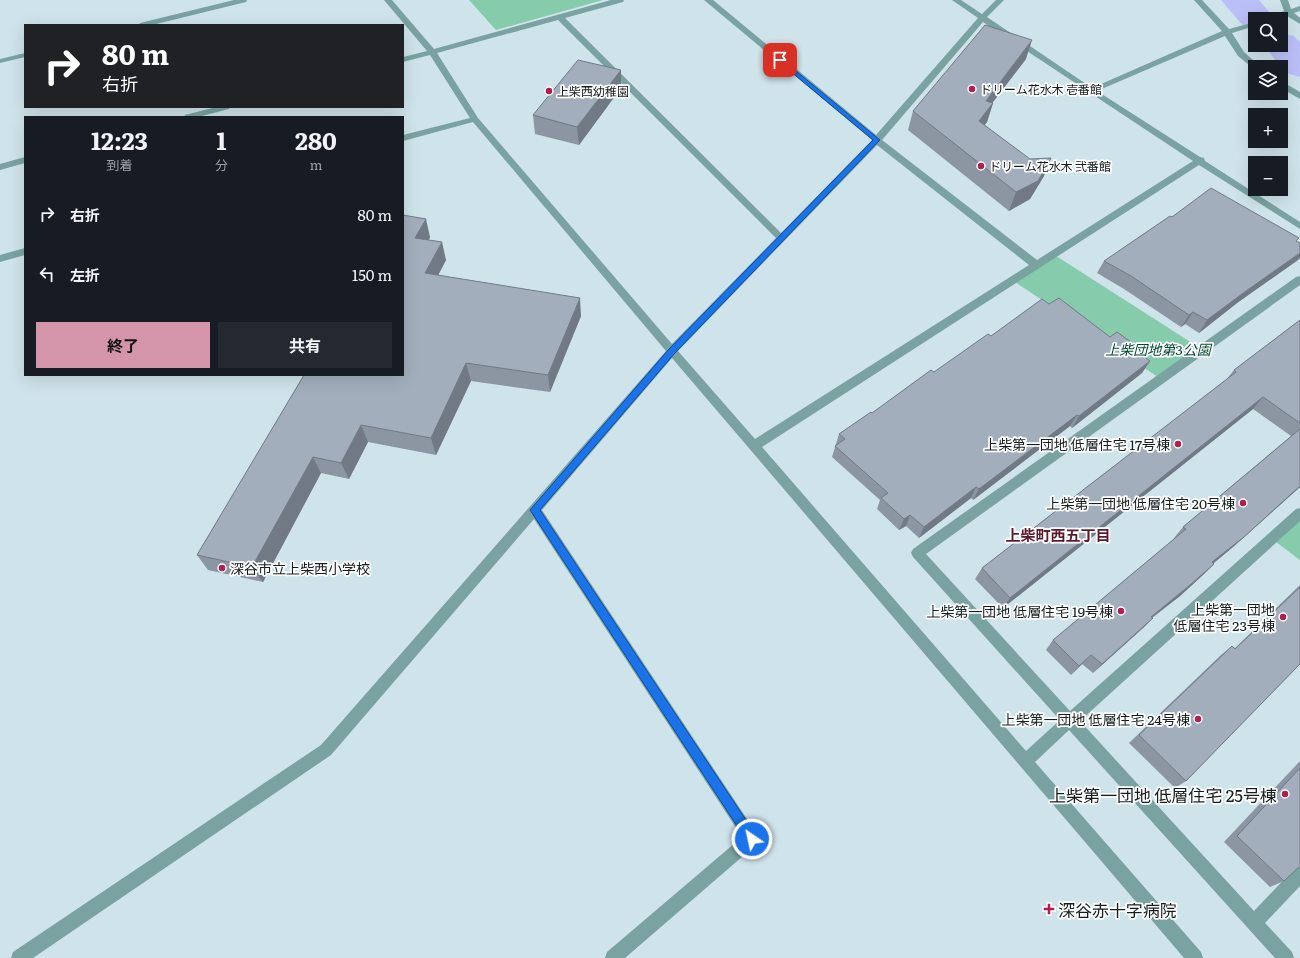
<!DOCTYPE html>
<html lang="ja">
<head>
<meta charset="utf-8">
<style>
  body { margin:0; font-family:Literata,"Noto Sans JP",serif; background:#242831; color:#f1f3f6; height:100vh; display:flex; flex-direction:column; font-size:15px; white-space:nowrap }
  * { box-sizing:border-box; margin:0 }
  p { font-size:13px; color:#9ea1a6 }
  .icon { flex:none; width:22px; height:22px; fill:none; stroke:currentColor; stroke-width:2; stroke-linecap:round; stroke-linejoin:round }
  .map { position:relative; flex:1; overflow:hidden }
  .details { position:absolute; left:24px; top:116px; width:380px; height:260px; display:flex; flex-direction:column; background:#171b24; border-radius:0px; box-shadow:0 4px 16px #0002 }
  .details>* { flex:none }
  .hud { position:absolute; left:24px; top:24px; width:380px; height:84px; border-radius:0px; box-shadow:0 4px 16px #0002; background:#202124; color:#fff; overflow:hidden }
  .fabs { position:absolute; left:1248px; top:12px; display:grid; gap:8px }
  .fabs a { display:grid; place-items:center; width:40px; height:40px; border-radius:0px; background:#171b24; box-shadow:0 4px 16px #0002; font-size:20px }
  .pin { position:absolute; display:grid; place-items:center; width:34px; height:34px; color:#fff; margin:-17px; border-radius:8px; box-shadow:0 2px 6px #0006 }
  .me { position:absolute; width:44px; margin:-22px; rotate:326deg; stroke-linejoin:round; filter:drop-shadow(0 0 3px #0008) }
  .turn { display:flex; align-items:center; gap:14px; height:84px; padding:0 12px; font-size:18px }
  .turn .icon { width:52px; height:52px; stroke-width:2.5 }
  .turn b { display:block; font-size:28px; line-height:34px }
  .eta { display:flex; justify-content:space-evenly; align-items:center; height:68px; text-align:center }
  .eta b { font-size:24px; font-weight:700; line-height:28px }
  .button { display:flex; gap:8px; margin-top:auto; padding:8px 12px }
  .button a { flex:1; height:46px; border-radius:0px; background:#d494aa; color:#111; font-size:16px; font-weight:700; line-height:46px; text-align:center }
  .button a+a { background:#242831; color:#f1f3f6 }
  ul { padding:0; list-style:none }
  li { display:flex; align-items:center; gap:12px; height:60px; padding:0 12px }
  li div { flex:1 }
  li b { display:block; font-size:15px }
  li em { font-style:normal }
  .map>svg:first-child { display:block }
</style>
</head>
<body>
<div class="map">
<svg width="1300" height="958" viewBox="0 0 1300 958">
  <rect width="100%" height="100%" fill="#cfe3eb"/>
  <!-- green -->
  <path fill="#87cbad" d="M 469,0 L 603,0 L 496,30 Z
    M 1053,254 L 1203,350 L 1161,379 L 1012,280 Z
    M 1300,513 L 1300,560 L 1272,539 Z"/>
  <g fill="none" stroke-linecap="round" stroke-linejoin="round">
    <!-- river -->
    <path fill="#bbbff7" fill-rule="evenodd" d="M 1221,0 L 1259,0 L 1275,19 L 1255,19 L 1255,29 L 1244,27 Z
      M 1281,33 L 1294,36 L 1300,42 L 1300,77 L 1286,73 L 1263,45 L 1281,45 Z"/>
    <!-- minor -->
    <path fill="#79a2a1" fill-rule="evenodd" d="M 234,0 L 247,0 L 246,2 L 152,25 L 139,25 L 140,23 Z
      M 384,0 L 392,0 L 434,49 L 611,0 L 624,0 L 623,2 L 565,18 L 781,233 L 872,140 L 704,0 L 713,0 L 876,135 L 978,18 L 952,0 L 961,0 L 982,14 L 996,0 L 1004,0 L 987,17 L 1092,88 L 1222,31 L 1194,0 L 1202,0 L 1229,29 L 1255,22 L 1255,26 L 1232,33 L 1244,52 L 1261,67 L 1255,67 L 1254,69 L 1238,56 L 1225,36 L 1097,91 L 1200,157 L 1204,158 L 1205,161 L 1300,222 L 1300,229 L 1199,165 L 762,447 L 1026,751 L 1060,720 L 913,557 L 911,553 L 913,549 L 1296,277 L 1300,276 L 1300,285 L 926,554 L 1070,711 L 1296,509 L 1300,508 L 1300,521 L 1080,721 L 1254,911 L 1294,869 L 1300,867 L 1300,886 L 1265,923 L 1292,952 L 1294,958 L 1275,958 L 1069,730 L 1035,762 L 1201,952 L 1203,958 L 1184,958 L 672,358 L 542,510 L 757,834 L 760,839 L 757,844 L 625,958 L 605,958 L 607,952 L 742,837 L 534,519 L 331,755 L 33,958 L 11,958 L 13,952 L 321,745 L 666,351 L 473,122 L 403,141 L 403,135 L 470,118 L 430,55 L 403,62 L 403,57 L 427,51 ZM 558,20 L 776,238 L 672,344 L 478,118 L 437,53 ZM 983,22 L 1193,161 L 1037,260 L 882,140 ZM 877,145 L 1029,265 L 755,439 L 678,351 Z
      M 1280,0 L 1288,0 L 1291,9 L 1300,6 L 1300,11 L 1294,13 L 1300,18 L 1300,24 L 1287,16 L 1278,19 L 1267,19 L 1284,11 Z
      M 25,53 L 25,57 L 0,63 L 0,59 Z
      M 1281,81 L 1300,92 L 1300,99 L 1281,88 Z
      M 216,107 L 230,107 L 229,109 L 198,117 L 184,117 L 185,115 Z
      M 25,157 L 25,163 L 0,170 L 0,164 Z
      M 25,248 L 25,255 L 0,262 L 0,255 Z"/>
  </g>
  <!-- wall -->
  <path fill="#8b96a2" d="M 1026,59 L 992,103 L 993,103 L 987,122 L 984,125 L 1044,176 L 1030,199 L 1009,211 L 908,130 L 913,111 Z
    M 621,70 L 621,88 L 579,145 L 535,134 L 533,115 Z
    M 403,215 L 430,237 L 429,240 L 446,260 L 438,275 L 581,316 L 550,392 L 471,381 L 436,455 L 368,442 L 349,479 L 321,473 L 263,582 L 208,570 L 197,555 Z
    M 1297,241 L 1298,260 L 1237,303 L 1199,333 L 1185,324 L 1181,327 L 1124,289 L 1097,273 L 1104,261 Z
    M 1049,304 L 1110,337 L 1140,354 L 1150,361 L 1142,373 L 1072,428 L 1070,426 L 973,500 L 971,498 L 919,538 L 906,526 L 899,530 L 877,509 L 880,500 L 832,457 L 839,434 L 991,336 Z
    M 1300,320 L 1300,487 L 1233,547 L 1213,563 L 1204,574 L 1180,596 L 1152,618 L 1153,618 L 1143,628 L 1093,673 L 1082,664 L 1071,675 L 1046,650 L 1053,640 L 1175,538 L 1174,538 L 1183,527 L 1291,436 L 1253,409 L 1003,608 L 975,579 L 982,568 L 1226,380 L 1234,370 Z
    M 1300,585 L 1300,664 L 1186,781 L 1175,788 L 1129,743 L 1221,655 L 1232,646 L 1235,648 Z
    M 1300,761 L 1300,866 L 1284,881 L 1270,887 L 1224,842 Z"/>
  <!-- shaded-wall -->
  <path fill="#717a84" d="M 1032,40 L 1026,59 L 980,119 L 986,101 Z
    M 621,70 L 621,88 L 579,145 L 577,127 Z
    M 993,103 L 987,122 L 973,140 L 979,121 Z
    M 1051,158 L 1044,176 L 1030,199 L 1009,211 L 1016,192 Z
    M 426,219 L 430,237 L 420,256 L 415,238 Z
    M 442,242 L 446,260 L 430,291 L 425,273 Z
    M 1300,253 L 1300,258 L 1298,260 L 1237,303 L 1199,333 L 1207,320 L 1246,291 Z
    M 580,298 L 581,316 L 550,392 L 548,375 Z
    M 1193,312 L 1185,324 L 1181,327 L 1189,315 Z
    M 1150,361 L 1142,373 L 1072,428 L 1079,416 Z
    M 466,363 L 471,381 L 436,455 L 431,438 Z
    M 1263,397 L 1253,409 L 1003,608 L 1010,598 Z
    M 1077,415 L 1070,426 L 973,500 L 979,489 Z
    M 361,425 L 368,442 L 349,479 L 341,463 Z
    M 313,457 L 321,473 L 263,582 L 252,567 Z
    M 1300,486 L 1300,487 L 1233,547 L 1202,573 L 1212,562 Z
    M 976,487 L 971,498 L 919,538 L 924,527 Z
    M 910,515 L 906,526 L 899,530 L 904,519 Z
    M 1214,564 L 1204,574 L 1180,596 L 1141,626 L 1151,617 Z
    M 1153,618 L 1143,628 L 1093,673 L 1102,664 Z
    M 1091,655 L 1071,675 L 1079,666 Z"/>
  <!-- building -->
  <path fill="#a2aebc" stroke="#717a84" d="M 985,25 L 1032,40 L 986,101 L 993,103 L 979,121 L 1030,159 L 1051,158 L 1038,181 L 1016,192 L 913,111 Z
    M 578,60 L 621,70 L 577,127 L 533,115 Z
    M 1211,188 L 1299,238 L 1296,241 L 1300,243 L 1300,253 L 1246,291 L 1207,320 L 1193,312 L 1189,315 L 1131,276 L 1104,261 L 1170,216 L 1172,217 Z
    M 403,215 L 426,219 L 415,238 L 442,242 L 425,273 L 580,298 L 548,375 L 466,363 L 431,438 L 361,425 L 341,463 L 313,457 L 252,567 L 197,555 L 304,375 L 403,375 Z
    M 1059,298 L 1110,337 L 1117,332 L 1142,350 L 1138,352 L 1150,361 L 1079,416 L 1077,415 L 979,489 L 976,487 L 924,527 L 910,515 L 904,519 L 881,498 L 888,493 L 835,446 L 845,439 L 839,434 L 871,412 L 872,413 L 931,370 L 934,372 L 988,334 L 991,336 L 1042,299 L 1049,304 Z
    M 1300,320 L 1300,423 L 1263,397 L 1010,598 L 982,568 L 1236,372 L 1234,370 Z
    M 1300,429 L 1300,486 L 1244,537 L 1212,562 L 1214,564 L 1190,585 L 1151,617 L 1153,618 L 1102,664 L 1091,655 L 1079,666 L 1053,640 L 1186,529 L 1183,527 Z
    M 1300,587 L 1300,664 L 1186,781 L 1139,735 L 1232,646 L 1235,649 Z
    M 1300,768 L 1300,866 L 1284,881 L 1237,836 Z"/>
  <!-- route -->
  <path fill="#1a73e8" stroke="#114b97" d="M 780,58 L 880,140 L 675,353 L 540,510 L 756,835 L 758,839 L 756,843 L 752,845 L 748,843 L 530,510 L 669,349 L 873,140 L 778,61 L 777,60 Z"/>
  <!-- markers -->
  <g fill="#b01f4d" stroke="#fff" stroke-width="1.5">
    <circle cx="972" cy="89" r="4"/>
    <circle cx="549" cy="91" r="4"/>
    <circle cx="981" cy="166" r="4"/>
    <circle cx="1178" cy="444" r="4"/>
    <circle cx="1243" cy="503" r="4"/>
    <circle cx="222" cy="568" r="4"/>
    <circle cx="1121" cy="611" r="4"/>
    <circle cx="1283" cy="617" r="4"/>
    <circle cx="1198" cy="719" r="4"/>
    <circle cx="1285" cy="794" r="4"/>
    <path d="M1047 903h4v4h4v4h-4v4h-4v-4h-4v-4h4z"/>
  </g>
  <g text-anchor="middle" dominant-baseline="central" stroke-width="3.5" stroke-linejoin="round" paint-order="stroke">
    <!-- far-poi labels -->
    <g font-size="12" fill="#151d1f" stroke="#fff" text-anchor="start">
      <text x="980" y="89">ドリーム花水木 壱番館</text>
      <text x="557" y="91">上柴西幼稚園</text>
      <text x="989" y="166">ドリーム花水木 弐番館</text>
    </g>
    <!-- park labels -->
    <g font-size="14" font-style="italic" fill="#004932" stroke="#fff">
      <text x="1158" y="349">上柴団地第3公園</text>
    </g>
    <!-- poi labels -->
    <g font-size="14" fill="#151d1f" stroke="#fff" text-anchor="end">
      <text x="1170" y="444">上柴第一団地 低層住宅 17号棟</text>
      <text x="1235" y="503">上柴第一団地 低層住宅 20号棟</text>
      <text x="230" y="568" text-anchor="start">深谷市立上柴西小学校</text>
      <text x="1275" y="609">上柴第一団地<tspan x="1275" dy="16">低層住宅 23号棟</tspan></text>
      <text x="1113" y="611">上柴第一団地 低層住宅 19号棟</text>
      <text x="1190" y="719">上柴第一団地 低層住宅 24号棟</text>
    </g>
    <!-- neighbourhood labels -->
    <g font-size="15" font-weight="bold" fill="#5e1a2b" stroke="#fff">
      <text x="1058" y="534">上柴町西五丁目</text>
    </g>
    <!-- near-poi labels -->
    <g font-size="17" fill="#151d1f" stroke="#fff" text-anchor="end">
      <text x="1277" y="794">上柴第一団地 低層住宅 25号棟</text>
      <text x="1058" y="909" text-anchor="start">深谷赤十字病院</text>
    </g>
  </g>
</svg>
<div class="fabs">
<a><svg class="icon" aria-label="search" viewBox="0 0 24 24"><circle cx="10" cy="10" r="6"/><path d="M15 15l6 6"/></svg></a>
<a><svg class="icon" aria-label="layers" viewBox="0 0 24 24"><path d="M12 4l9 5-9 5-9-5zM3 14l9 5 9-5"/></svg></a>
<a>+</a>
<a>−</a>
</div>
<div class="pin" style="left:780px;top:60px;background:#d93025"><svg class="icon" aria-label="arrive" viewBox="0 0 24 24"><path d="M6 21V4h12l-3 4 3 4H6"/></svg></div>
<svg class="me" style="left:752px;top:839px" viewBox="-20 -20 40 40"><circle r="17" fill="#1a73e8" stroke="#fff" stroke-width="3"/><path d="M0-11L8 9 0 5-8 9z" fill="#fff"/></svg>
<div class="hud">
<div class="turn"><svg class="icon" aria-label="right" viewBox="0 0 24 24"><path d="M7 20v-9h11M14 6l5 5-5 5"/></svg><div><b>80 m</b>右折</div></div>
</div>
<section class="details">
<div class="eta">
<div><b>12:23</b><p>到着</p></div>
<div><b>1</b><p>分</p></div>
<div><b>280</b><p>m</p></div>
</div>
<ul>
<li><svg class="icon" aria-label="right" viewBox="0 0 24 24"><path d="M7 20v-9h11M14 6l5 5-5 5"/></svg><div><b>右折</b></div><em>80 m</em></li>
<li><svg class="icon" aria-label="left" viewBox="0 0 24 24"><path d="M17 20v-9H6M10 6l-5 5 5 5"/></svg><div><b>左折</b></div><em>150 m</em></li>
</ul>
<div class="button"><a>終了</a><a>共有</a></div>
</section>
</div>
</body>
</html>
